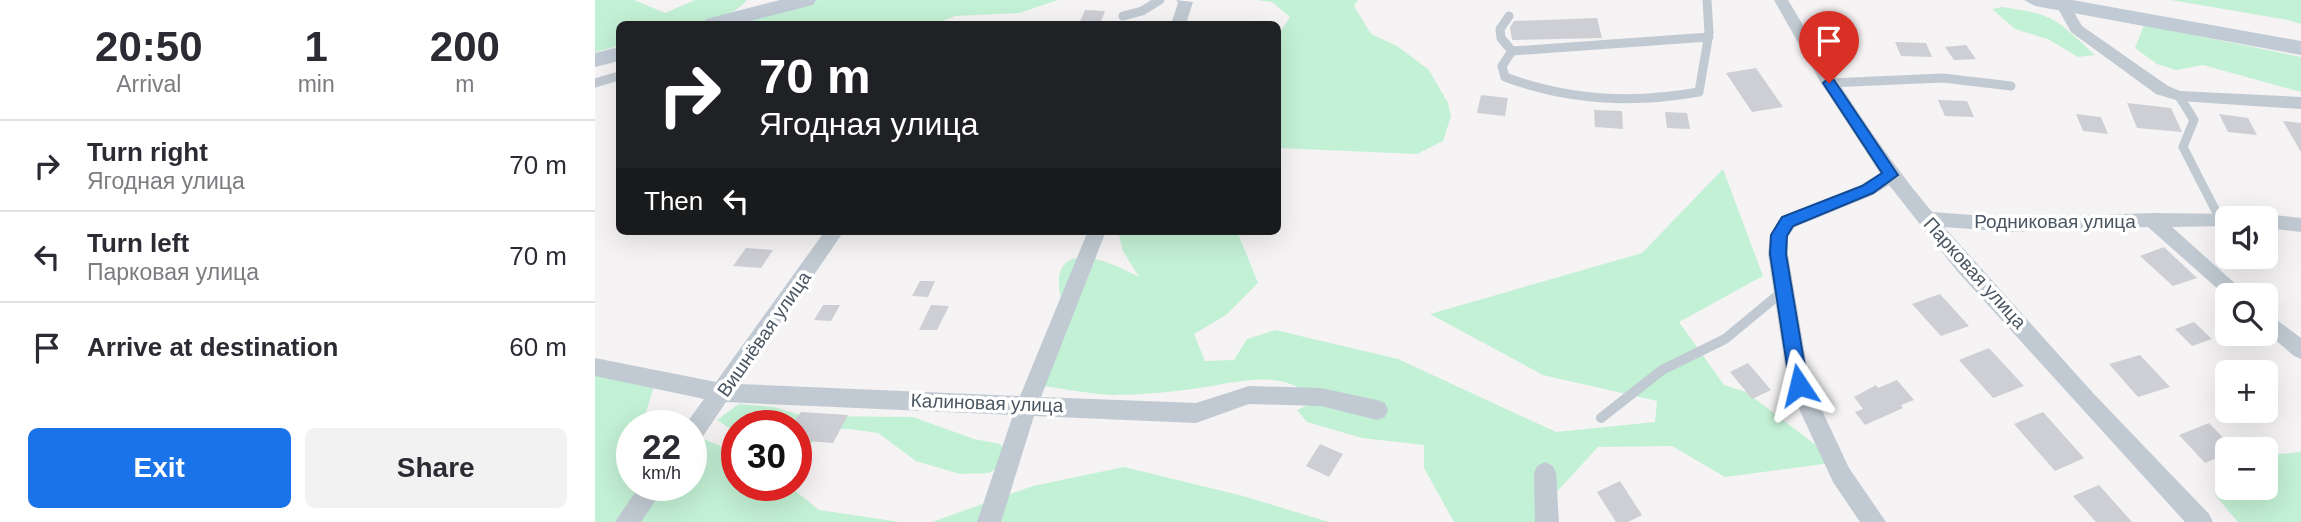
<!DOCTYPE html>
<html lang="en">
<head>
<meta charset="utf-8">
<style>
  body { margin:0; font-family:Helvetica,sans-serif; background:#f2f2f3; color:#2b2b33; height:100vh; display:flex; flex-direction:column; font-size:26px; white-space:nowrap }
  * { box-sizing:border-box; margin:0 }
  p { font-size:23px; color:#7c7c81 }
  .icon { flex:none; width:38px; height:38px; fill:none; stroke:currentColor; stroke-width:2; stroke-linecap:round; stroke-linejoin:round }
  .map { position:relative; flex:1; overflow:hidden }
  .sheet { display:flex; flex-direction:column; background:#fff; width:595px }
  .sheet>* { flex:none }
  .top-card { position:absolute; left:21px; top:21px; width:665px; height:214px; border-radius:10px; box-shadow:0 7px 28px #0002; background:#202124; color:#fff; overflow:hidden }
  .buttons { position:absolute; left:1620px; top:206px; display:grid; gap:14px }
  .buttons a { display:grid; place-items:center; width:63px; height:63px; border-radius:10px; background:#fff; box-shadow:0 7px 28px #0002; font-size:35px }
  .speed { position:absolute; left:21px; top:410px; display:flex; gap:14px; font-size:35px; font-weight:700; text-align:center }
  .speed>* { display:grid; place-content:center; width:91px; height:91px; border-radius:50%; background:#fff; box-shadow:0 7px 28px #0002; line-height:1 }
  .speed small { font-size:18px; font-weight:400 }
  .speed .limit { border:10px solid #d22; background:#fff; color:#111 }
  .pin { position:absolute; display:grid; place-items:center; width:60px; height:60px; color:#fff; margin:-72px -30px; border-radius:50% 50% 50% 0; rotate:-45deg; box-shadow:0 0 7px #0007 }
  .pin .icon { rotate:45deg }
  .me { position:absolute; width:77px; margin:-38px; rotate:350deg; stroke-linejoin:round; filter:drop-shadow(0 0 5px #0008) }
  .turn { display:flex; align-items:center; gap:24px; height:147px; padding:0 28px; font-size:32px }
  .turn .icon { width:91px; height:91px; stroke-width:2.5 }
  .turn b { display:block; font-size:49px; line-height:60px }
  .then { display:flex; align-items:center; height:66px; padding:0 28px; background:#0003; gap:14px; font-size:26px }
  .eta { display:flex; justify-content:space-evenly; align-items:center; height:119px; text-align:center }
  .eta b { font-size:42px; font-weight:700; line-height:49px }
  .action { display:flex; gap:14px; margin-top:auto; padding:14px 28px }
  .action a { flex:1; height:80px; border-radius:10px; background:#1a73e8; color:#fff; font-size:28px; font-weight:700; line-height:80px; text-align:center }
  .action a+a { background:#f2f2f3; color:#2b2b33 }
  ul { padding:0; list-style:none }
  li { display:flex; align-items:center; gap:21px; height:91px; padding:0 28px; border-top:2px solid #e1e1e2 }
  li div { flex:1 }
  li b { display:block; font-size:26px }
  li em { font-style:normal }
  main { display:flex; flex:1; min-height:0 }
  .map>svg:first-child { display:block }
</style>
</head>
<body>
<main>
<section class="sheet">
<div class="eta">
<div><b>20:50</b><p>Arrival</p></div>
<div><b>1</b><p>min</p></div>
<div><b>200</b><p>m</p></div>
</div>
<ul>
<li><svg class="icon" aria-label="right" viewBox="0 0 24 24"><path d="M7 20v-9h11M14 6l5 5-5 5"/></svg><div><b>Turn right</b><p>Ягодная улица</p></div><em>70 m</em></li>
<li><svg class="icon" aria-label="left" viewBox="0 0 24 24"><path d="M17 20v-9H6M10 6l-5 5 5 5"/></svg><div><b>Turn left</b><p>Парковая улица</p></div><em>70 m</em></li>
<li><svg class="icon" aria-label="arrive" viewBox="0 0 24 24"><path d="M6 21V4h12l-3 4 3 4H6"/></svg><div><b>Arrive at destination</b></div><em>60 m</em></li>
</ul>
<div class="action"><a>Exit</a><a>Share</a></div>
</section>
<div class="map">
<svg width="1706" height="522" viewBox="0 0 1706 522">
  <rect width="100%" height="100%" fill="#f5f3f3"/>
  <!-- green -->
  <path fill="#c3f1d5" d="M 0,0 L 39,0 L 70,13 L 100,0 L 152,0 C 126,31 61,24 24,24 L 24,46 L 0,52 Z
    M 222,0 L 463,0 L 424,13 L 360,16 L 340,24 L 127,24 Z
    M 661,0 L 763,0 L 759,6 L 776,34 L 802,46 L 834,70 L 853,103 L 856,116 L 848,141 L 822,154 L 683,148 L 683,35 L 695,17 L 677,2 Z
    M 1576,0 L 1706,0 L 1706,24 L 1693,20 Z
    M 1407,7 C 1462,15 1460,19 1500,55 L 1483,57 L 1453,39 L 1420,29 L 1397,9 Z
    M 1549,25 L 1706,57 L 1706,92 L 1608,65 L 1581,70 L 1562,64 L 1540,48 Z
    M 1128,169 L 1168,276 L 1084,322 L 1129,385 L 1151,392 L 1243,462 L 1130,477 L 1077,446 L 1003,447 L 943,512 L 947,522 L 859,522 L 829,468 L 829,445 L 767,438 L 712,422 L 702,410 L 721,401 C 688,367 645,382 604,388 C 577,392 545,395 518,395 C 495,394 471,389 448,386 C 454,360 463,333 466,307 C 467,298 463,289 464,280 C 467,237 525,267 544,277 L 528,251 L 523,231 L 642,231 L 663,283 L 631,315 L 599,334 L 610,361 L 639,360 L 652,339 L 680,330 L 803,359 L 961,432 L 1060,422 L 1062,401 L 948,375 L 835,314 L 1047,253 Z
    M 0,370 L 61,380 L 50,415 L 74,425 L 37,425 L 37,485 L 96,485 L 96,434 L 142,453 L 142,485 L 193,485 L 224,510 L 305,522 L 0,522 Z
    M 144,404 L 179,407 L 209,416 L 318,417 L 379,439 L 405,444 L 416,458 L 394,473 L 365,474 L 321,461 L 283,433 L 255,429 L 239,429 L 203,451 L 201,425 L 142,425 L 142,433 L 122,420 Z
    M 1706,452 L 1706,522 L 1643,522 L 1620,495 L 1633,486 L 1671,488 L 1671,458 L 1676,455 Z
    M 529,467 L 648,496 L 734,522 L 337,522 L 438,486 Z"/>
  <!-- building -->
  <path fill="#cdcfd5" d="M 490,10 L 510,11 L 505,24 L 484,24 Z
    M 1002,18 L 1007,38 L 917,40 L 915,27 L 919,21 Z
    M 1300,42 L 1331,43 L 1337,57 L 1306,56 Z
    M 1371,45 L 1381,59 L 1359,60 L 1350,47 Z
    M 1161,68 L 1188,107 L 1157,112 L 1131,73 Z
    M 886,95 L 913,98 L 910,116 L 882,113 Z
    M 1343,100 L 1372,101 L 1379,117 L 1350,116 Z
    M 1532,103 L 1576,108 L 1587,132 L 1542,128 Z
    M 999,110 L 1027,111 L 1028,129 L 1000,127 Z
    M 1070,112 L 1092,113 L 1095,129 L 1072,128 Z
    M 1481,114 L 1506,117 L 1513,134 L 1488,131 Z
    M 1624,114 L 1653,118 L 1662,135 L 1633,132 Z
    M 1688,121 L 1706,123 L 1706,152 Z
    M 1569,247 L 1602,278 L 1578,286 L 1545,256 Z
    M 151,248 L 178,250 L 166,268 L 138,266 Z
    M 325,281 L 340,281 L 333,297 L 317,296 Z
    M 1345,294 L 1374,326 L 1346,336 L 1317,304 Z
    M 228,305 L 245,305 L 236,321 L 219,320 Z
    M 336,305 L 354,306 L 342,330 L 324,330 Z
    M 1599,322 L 1617,339 L 1597,346 L 1580,329 Z
    M 1394,348 L 1429,386 L 1398,398 L 1364,360 Z
    M 1545,355 L 1575,387 L 1543,397 L 1514,364 Z
    M 1153,363 L 1176,390 L 1157,399 L 1135,372 Z
    M 1302,380 L 1319,400 L 1306,405 L 1308,408 L 1270,425 L 1260,412 L 1268,409 L 1259,397 L 1281,385 L 1283,388 Z
    M 206,412 L 253,415 L 238,443 L 201,440 L 201,419 Z
    M 1448,412 L 1489,458 L 1460,471 L 1419,424 Z
    M 1614,423 L 1640,450 L 1633,450 L 1633,453 L 1610,463 L 1584,435 Z
    M 725,444 L 748,454 L 734,477 L 711,466 Z
    M 1025,481 L 1047,515 L 1033,522 L 1021,522 L 1002,492 Z
    M 1504,485 L 1537,522 L 1501,522 L 1478,496 Z"/>
  <g fill="none" stroke-linecap="round" stroke-linejoin="round">
    <!-- service-far1 -->
    <path stroke="#c1cad2" stroke-width="9" d="M 528,16 L 547,11 L 565,0
      M 914,16 L 905,29 L 906,38 L 917,51 L 907,66 L 910,77 C 974,101 1037,104 1104,92 L 1114,33 L 1112,0
      M 917,51 L 1114,37
      M 0,83 L 24,76
      M 1234,83 L 1348,78 L 1416,86
      M 1584,96 L 1599,120 L 1588,147 L 1625,219"/>
    <!-- service -->
    <path stroke="#c1cad2" stroke-width="10" d="M 1006,418 L 1067,370 L 1130,339 L 1188,291"/>
    <!-- minor -->
    <path fill="#c1cad2" fill-rule="evenodd" d="M 581,0 L 598,2 L 591,24 L 576,24 L 583,3 Z
      M 1179,0 L 1193,0 C 1237,74 1282,146 1337,212 L 1417,218 L 1557,213 L 1640,214 L 1642,219 L 1633,219 L 1633,226 L 1577,227 L 1654,296 L 1633,298 L 1553,227 L 1417,232 L 1349,227 L 1498,393 L 1614,514 L 1618,522 L 1590,522 L 1362,271 L 1294,185 L 1278,195 L 1200,227 L 1193,236 L 1193,254 L 1215,385 L 1254,468 L 1291,522 L 1265,522 L 1238,482 L 1193,385 L 1173,254 L 1175,235 L 1186,217 L 1266,185 L 1285,173 L 1226,83 Z
      M 1468,0 L 1473,2 L 1487,26 L 1573,86 L 1585,91 L 1706,97 L 1706,109 L 1584,101 L 1561,94 L 1476,32 L 1461,5 Z
      M 1671,214 L 1706,218 L 1706,232 L 1671,228 L 1671,219 L 1663,219 Z
      M 230,231 L 249,231 L 144,384 L 425,396 L 493,231 L 511,231 L 446,397 L 601,403 L 654,386 L 726,388 L 782,400 L 790,403 L 793,410 L 790,417 L 782,420 L 726,406 L 654,404 L 601,423 L 439,416 L 406,522 L 382,522 L 418,415 L 131,402 L 104,442 L 96,445 L 96,425 L 90,425 L 109,399 L 0,376 L 0,358 L 121,382 Z
      M 1671,312 L 1706,338 L 1706,359 L 1699,356 L 1671,332 Z
      M 950,462 L 958,466 L 961,473 L 964,522 L 940,522 L 939,473 L 942,466 Z
      M 45,485 L 71,485 L 46,522 L 20,522 Z"/>
    <!-- secondary -->
    <path fill="#c1cbd6" fill-rule="evenodd" d="M 185,0 L 221,0 L 218,5 L 143,24 L 108,24 L 111,19 Z
      M 1429,0 L 1477,0 L 1706,41 L 1706,55 L 1440,6 Z
      M 24,47 L 24,61 L 0,67 L 0,53 Z"/>
  </g>
  <!-- route -->
  <path fill="#1a73e8" stroke="#114b97" stroke-width="2" d="M 1234,78 L 1239,80 L 1303,175 L 1278,193 L 1198,226 L 1192,236 L 1191,254 L 1213,385 L 1204,392 L 1195,385 L 1175,254 L 1176,235 L 1187,217 L 1267,186 L 1287,173 L 1228,83 Z"/>
  <g text-anchor="middle" dominant-baseline="central" stroke-width="7" stroke-linejoin="round" paint-order="stroke">
    <!-- street labels -->
    <g font-size="19" fill="#4a5661" stroke="#fff">
      <text x="1460" y="221">Родниковая улица</text>
      <text transform="translate(1380 273) rotate(48)">Парковая улица</text>
      <text transform="translate(169 334) rotate(-55)">Вишнёвая улица</text>
      <text transform="translate(392 403) rotate(2)">Калиновая улица</text>
    </g>
  </g>
</svg>
<div class="buttons">
<a><svg class="icon" aria-label="sound" viewBox="0 0 24 24"><path d="M4 9h4l5-4v14l-5-4H4zM17 9q2 3 0 6"/></svg></a>
<a><svg class="icon" aria-label="search" viewBox="0 0 24 24"><circle cx="10" cy="10" r="6"/><path d="M15 15l6 6"/></svg></a>
<a>+</a>
<a>−</a>
</div>
<div class="speed"><div>22<small>km/h</small></div><div class="limit">30</div></div>
<div class="pin" style="left:1234px;top:83px;background:#d93025"><svg class="icon" aria-label="arrive" viewBox="0 0 24 24"><path d="M6 21V4h12l-3 4 3 4H6"/></svg></div>
<svg class="me" style="left:1204px;top:385px" viewBox="-20 -20 40 40"><path d="M0-17L14 15 0 8-14 15z" fill="#1a73e8" stroke="#fff" stroke-width="4"/></svg>
<div class="top-card">
<div class="turn"><svg class="icon" aria-label="right" viewBox="0 0 24 24"><path d="M7 20v-9h11M14 6l5 5-5 5"/></svg><div><b>70 m</b>Ягодная улица</div></div>
<div class="then">Then<svg class="icon" aria-label="left" viewBox="0 0 24 24"><path d="M17 20v-9H6M10 6l-5 5 5 5"/></svg></div>
</div>
</div>
</main>
</body>
</html>
